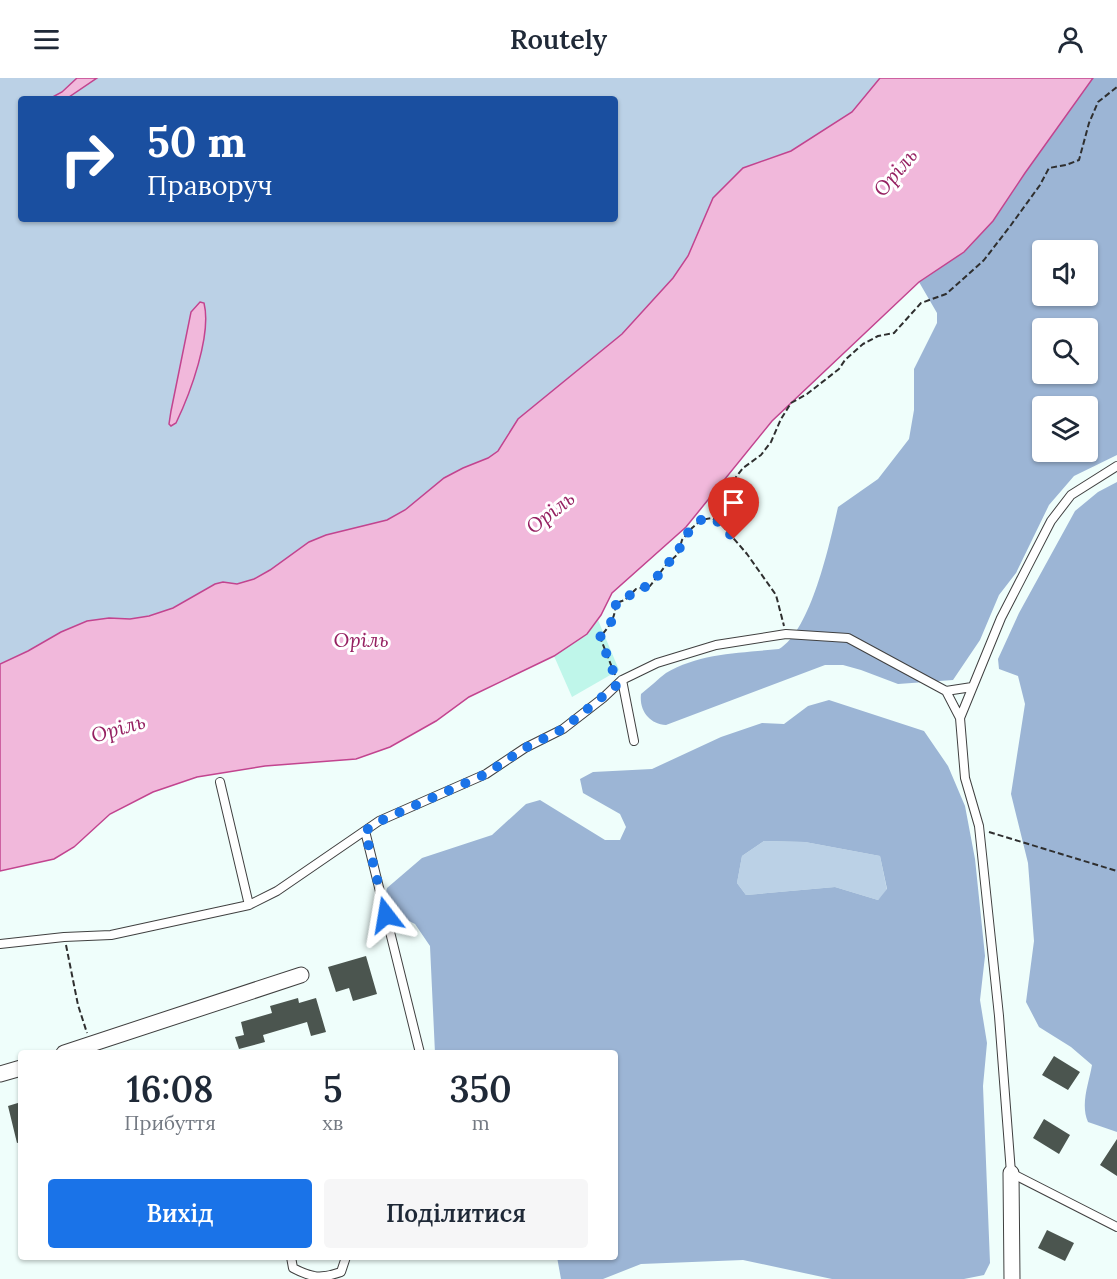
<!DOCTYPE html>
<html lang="uk">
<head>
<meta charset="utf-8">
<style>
  body { margin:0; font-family:Lora,serif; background:#f6f6f7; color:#1f2937; height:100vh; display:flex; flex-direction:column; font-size:22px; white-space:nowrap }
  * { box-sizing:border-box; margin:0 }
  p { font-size:20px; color:#747a83 }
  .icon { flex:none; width:33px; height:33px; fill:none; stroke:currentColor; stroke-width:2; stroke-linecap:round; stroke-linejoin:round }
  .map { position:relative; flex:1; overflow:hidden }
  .panel { position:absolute; left:18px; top:972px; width:600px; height:210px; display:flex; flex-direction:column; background:#fff; border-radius:6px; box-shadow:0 2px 4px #0004 }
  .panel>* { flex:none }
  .top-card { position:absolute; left:18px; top:18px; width:600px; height:126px; border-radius:6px; box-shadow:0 2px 4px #0004; background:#1a4fa0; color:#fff; overflow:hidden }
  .controls { position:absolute; left:1032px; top:162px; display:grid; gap:12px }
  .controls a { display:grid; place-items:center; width:66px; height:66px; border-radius:6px; background:#fff; box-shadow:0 2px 4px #0004; font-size:30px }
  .pin { position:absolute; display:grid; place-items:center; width:51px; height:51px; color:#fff; margin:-62px -26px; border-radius:50% 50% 50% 0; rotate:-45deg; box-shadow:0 0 6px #0007 }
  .pin .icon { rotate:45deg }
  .me { position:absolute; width:66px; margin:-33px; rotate:346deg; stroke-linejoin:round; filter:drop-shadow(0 0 4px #0008) }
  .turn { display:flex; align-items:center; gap:21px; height:126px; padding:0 30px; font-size:27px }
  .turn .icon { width:78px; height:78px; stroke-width:2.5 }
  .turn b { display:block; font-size:42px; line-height:51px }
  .eta { display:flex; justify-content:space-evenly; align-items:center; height:102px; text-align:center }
  .eta b { font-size:36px; font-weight:600; line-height:42px }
  .action { display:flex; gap:12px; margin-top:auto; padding:12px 30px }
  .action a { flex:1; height:69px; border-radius:6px; background:#1a73e8; color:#fff; font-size:24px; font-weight:600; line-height:69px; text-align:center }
  .action a+a { background:#f6f6f7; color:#1f2937 }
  header { display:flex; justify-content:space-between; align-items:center; height:78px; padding:0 30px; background:#fff; font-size:27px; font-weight:600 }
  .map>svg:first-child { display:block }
</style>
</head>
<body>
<header><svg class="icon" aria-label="menu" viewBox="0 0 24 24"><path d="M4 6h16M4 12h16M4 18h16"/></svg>Routely<svg class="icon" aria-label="person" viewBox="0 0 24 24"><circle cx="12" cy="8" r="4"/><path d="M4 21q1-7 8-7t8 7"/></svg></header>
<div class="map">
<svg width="1117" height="1201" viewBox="0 0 1117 1201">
  <rect width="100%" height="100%" fill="#effefb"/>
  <!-- green -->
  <path fill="#bbd1e6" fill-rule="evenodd" d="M 0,0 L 1093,0 L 964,174 L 919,204 L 772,343 L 686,449 L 612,515 L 601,537 L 587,556 L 554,578 L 469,619 L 436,643 L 390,669 L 356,681 L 265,688 L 197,699 L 153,714 L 110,736 L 74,769 L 54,781 L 0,793 ZM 21,21 L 615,21 L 615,141 L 21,141 Z
    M 764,763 L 805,764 L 880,778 L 887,812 L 878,822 L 835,809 L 746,817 L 737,805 L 742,778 Z"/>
  <!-- forest -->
  <path fill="#9cb5d5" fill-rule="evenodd" d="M 1093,0 L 1117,0 L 1117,377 L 1074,398 L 1049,427 L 1016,495 L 999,517 L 980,562 L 953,602 L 898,606 L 861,592 L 843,587 L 825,587 L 666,647 C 650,646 639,633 641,616 C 650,609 658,601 666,595 C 699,575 741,575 779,571 C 811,553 830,464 838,429 L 878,401 L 909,361 L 914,332 L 914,291 L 937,245 L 937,235 L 919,204 L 964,174 L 993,143 L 1025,95 ZM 1042,172 L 1088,172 L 1088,218 L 1042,218 ZM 1042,250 L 1088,250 L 1088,296 L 1042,296 ZM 1042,328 L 1088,328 L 1088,374 L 1042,374 Z
    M 1117,404 L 1117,1054 L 1088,1044 C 1080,1026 1089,1005 1092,987 L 1071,969 L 1039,949 L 1026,924 L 1034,863 L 1028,785 L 1011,716 L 1025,626 L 1018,598 L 999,591 L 998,581 L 1019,535 L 1075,433 L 1098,414 Z
    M 829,622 L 924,653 L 948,688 L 965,728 L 975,781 L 985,878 L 980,922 L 987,965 L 983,1008 L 990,1185 L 984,1197 L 964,1201 L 832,1201 L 743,1182 L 641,1186 L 603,1201 L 561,1201 L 557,1179 L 615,1179 L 615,975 L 435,975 L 430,868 L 415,846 L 391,834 L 384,823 L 387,810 L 422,780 L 492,757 L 526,726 L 540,722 L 605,762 L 620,762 L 626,749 L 620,736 L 583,715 L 580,701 L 593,694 L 652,691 L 721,659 L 762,645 L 784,646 L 808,628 ZM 764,763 L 805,764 L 880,778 L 887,811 L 878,822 L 835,809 L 746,817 L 737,805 L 742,778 Z"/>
  <!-- sand -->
  <path fill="#bff6ea" d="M 598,542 L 619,592 L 572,619 L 554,578 L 587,556 Z"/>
  <!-- water -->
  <path fill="#f1b8db" stroke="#c2448f" stroke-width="1.5" d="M 77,0 L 97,0 L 66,21 L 49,21 L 62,14 Z
    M 880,0 L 1093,0 L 1025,95 L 993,143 L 964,174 L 919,204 L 772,343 L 686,449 L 612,515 L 601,537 L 587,556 L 554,578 L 469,619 L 436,643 L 390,669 L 356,681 L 265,688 L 197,699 L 153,714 L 110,736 L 74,769 L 54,781 L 0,793 L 0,586 L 28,573 L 61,554 L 87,543 L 109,540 L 130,541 L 149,538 L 173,530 L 215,506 L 223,504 L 237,506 L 254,501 L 270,492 L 309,464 L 326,457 L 387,442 L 405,432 L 444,400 L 463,390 L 488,380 L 498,373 L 518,341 L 622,256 L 673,200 L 688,178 L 713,120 L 743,90 L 791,73 L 852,34 Z
    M 200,224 L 204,225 C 212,257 190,316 176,345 L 171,348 L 169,346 L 171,333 L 191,234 Z"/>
  <!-- building -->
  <path fill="#4b554f" d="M 366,878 L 377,916 L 353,923 L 349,910 L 336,914 L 328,889 Z
    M 298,920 L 299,925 L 316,920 L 326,954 L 311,958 L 307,944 L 263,957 L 265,964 L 239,971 L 235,959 L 244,957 L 241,944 L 272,935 L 270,928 Z
    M 1054,978 L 1080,994 L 1068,1012 L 1042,997 Z
    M 21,1024 L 21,1064 L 17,1065 L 8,1028 Z
    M 1044,1041 L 1070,1057 L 1059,1076 L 1033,1060 Z
    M 1117,1061 L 1117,1098 L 1100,1087 Z
    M 1047,1152 L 1074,1165 L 1065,1183 L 1038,1170 Z"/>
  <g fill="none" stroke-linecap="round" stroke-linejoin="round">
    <defs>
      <path id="service" d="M 1117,388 L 1071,417 L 1051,443 L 1001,540 L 960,640 L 965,700 L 979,748 L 999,938 L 1011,1095 L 1117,1149
        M 622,602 L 634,663
        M 946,613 L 960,640
        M 220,704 L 249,827
        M 365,753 L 420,975
        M 0,866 L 64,859 L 111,857 L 249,827 L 277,813 L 379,743 L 486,696 L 525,670 L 563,651 L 603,620 L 622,602 L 657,585 L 716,567 L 786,556 L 848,560 L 946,613 L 972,609
        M 291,1179 L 293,1190 C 312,1200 321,1201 341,1194 L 346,1179"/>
      <path id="minor" d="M 64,975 L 301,897
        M 0,996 L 21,990
        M 1011,1095 L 1012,1201"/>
    </defs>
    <!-- service casing -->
    <use href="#service" stroke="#404040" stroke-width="10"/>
    <!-- minor casing -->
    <use href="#minor" stroke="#404040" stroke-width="17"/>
    <!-- path -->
    <path stroke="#2f2f2f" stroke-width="2" stroke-dasharray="6 3" stroke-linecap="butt" d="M 722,447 L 747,476 L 776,517 L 784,548
      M 615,597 L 600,559 C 610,548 615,540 616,525 L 625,522 L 636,511 L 650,508 L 666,487 L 678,476 L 682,462 L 692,450 L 701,442 L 712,440 L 721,446 L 725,427 L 736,399 L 743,390 L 761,377 L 771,364 L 781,341 L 791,325 L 807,316 L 839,291 L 845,282 L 863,266 L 878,258 L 894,255 L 921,225 L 946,216 L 963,201 L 984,182 L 1011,147 L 1040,107 L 1049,90 L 1066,87 L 1079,82 L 1089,45 L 1098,24 L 1117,9
      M 989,754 L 1117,793
      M 66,867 L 78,927 L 87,955"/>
    <!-- service -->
    <use href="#service" stroke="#fff" stroke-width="8"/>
    <!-- minor -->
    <use href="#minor" stroke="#fff" stroke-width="15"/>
  </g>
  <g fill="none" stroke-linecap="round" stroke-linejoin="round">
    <!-- route -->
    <path stroke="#1a73e8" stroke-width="10" stroke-dasharray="0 18" d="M 386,837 L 365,753 L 380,743 L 486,696 L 525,670 L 563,651 L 618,606 L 600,559 C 610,548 615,540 616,525 L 625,522 L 636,511 L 650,508 L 666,487 L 678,476 L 682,462 L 692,450 L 701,442 L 712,440 L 721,446 L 734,461"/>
  </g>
  <g text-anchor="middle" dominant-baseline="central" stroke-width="6" stroke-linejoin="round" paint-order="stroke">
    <!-- water labels -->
    <g font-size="20" font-style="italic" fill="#952061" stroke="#fff">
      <text transform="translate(895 94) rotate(-50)">Оріль</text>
      <text transform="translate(550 434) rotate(-38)">Оріль</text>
      <text x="361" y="561">Орiль</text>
      <text transform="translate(118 650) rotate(-16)">Оріль</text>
    </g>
  </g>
</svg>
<div class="controls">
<a><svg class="icon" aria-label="sound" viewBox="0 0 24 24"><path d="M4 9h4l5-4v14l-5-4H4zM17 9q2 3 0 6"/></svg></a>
<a><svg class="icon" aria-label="search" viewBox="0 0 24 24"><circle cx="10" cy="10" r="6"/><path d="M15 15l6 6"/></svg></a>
<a><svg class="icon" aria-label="layers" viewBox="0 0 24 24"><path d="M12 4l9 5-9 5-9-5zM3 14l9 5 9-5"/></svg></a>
</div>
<div class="pin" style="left:734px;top:461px;background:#d93025"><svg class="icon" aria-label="arrive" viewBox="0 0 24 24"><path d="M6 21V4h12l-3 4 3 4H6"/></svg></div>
<svg class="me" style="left:386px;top:837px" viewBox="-20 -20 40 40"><path d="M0-17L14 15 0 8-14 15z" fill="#1a73e8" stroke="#fff" stroke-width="4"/></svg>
<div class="top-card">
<div class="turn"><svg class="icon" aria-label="right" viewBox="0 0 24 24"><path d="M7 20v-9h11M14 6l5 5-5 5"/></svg><div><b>50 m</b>Праворуч</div></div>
</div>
<section class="panel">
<div class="eta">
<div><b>16:08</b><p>Прибуття</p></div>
<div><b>5</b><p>хв</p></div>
<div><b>350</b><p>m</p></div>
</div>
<div class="action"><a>Вихід</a><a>Поділитися</a></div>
</section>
</div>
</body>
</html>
